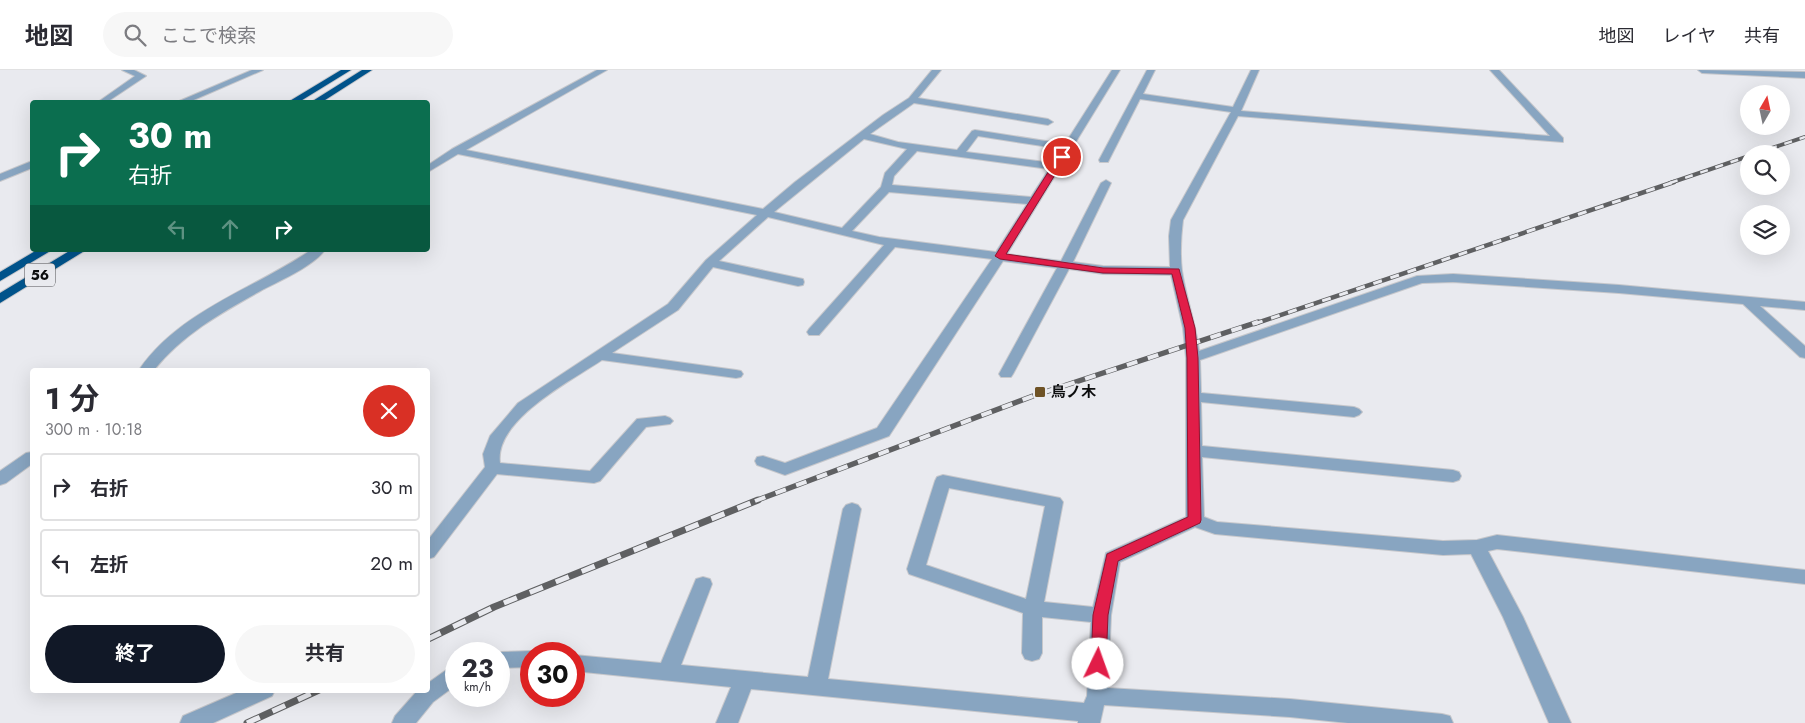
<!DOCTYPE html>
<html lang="ja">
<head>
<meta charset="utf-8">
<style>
  body { margin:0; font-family:Jost,"Noto Sans JP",sans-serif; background:#f7f7f7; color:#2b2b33; height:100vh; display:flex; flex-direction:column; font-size:19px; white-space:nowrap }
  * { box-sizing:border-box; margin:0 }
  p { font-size:16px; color:#7c7c81 }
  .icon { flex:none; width:28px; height:28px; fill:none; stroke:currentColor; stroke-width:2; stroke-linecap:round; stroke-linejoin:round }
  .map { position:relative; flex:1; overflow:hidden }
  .details { position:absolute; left:30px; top:298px; width:400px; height:325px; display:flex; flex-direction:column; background:#fff; border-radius:5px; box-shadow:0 5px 20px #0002 }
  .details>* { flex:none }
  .hud { position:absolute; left:30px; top:30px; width:400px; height:152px; border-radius:5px; box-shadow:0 5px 20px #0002; background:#0b6e4f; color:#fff; overflow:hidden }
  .needle { width:32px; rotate:9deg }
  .controls { position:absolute; left:1740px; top:15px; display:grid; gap:10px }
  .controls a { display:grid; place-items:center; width:50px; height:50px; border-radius:50%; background:#fff; box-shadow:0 5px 20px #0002; font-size:25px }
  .speed { position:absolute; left:445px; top:572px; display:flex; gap:10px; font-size:25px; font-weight:700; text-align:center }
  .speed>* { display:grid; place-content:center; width:65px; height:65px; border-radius:50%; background:#fff; box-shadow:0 5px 20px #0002; line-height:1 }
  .speed small { font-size:12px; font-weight:400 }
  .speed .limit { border:8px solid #d22; background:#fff; color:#111 }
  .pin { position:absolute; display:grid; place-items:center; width:42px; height:42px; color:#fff; margin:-21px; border:2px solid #fff; border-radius:50%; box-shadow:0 1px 5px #0007 }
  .me { position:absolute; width:55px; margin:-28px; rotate:3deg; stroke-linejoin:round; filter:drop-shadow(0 0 4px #0008) }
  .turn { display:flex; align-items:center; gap:18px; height:105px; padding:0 15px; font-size:22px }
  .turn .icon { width:65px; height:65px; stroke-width:2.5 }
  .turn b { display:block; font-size:35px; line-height:42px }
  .lanes { display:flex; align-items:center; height:48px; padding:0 15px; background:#0003; justify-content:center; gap:25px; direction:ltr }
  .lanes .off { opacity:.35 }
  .round { display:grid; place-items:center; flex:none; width:52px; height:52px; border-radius:26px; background:#f7f7f7 }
  .head { display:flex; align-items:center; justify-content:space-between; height:85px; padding:0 15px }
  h1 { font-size:30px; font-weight:700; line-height:38px }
  .button { display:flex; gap:10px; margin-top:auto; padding:10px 15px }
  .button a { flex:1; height:58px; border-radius:30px; background:#111827; color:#fff; font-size:20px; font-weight:700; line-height:58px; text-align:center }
  .button a+a { background:#f7f7f7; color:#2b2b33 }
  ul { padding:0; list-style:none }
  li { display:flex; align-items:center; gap:15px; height:68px; margin:0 10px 8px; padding:0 5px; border:2px solid #e1e1e2; border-radius:5px }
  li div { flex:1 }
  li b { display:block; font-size:19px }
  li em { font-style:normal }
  header { display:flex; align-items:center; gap:30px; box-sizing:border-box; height:70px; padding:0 25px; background:#fff; border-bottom:1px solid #e1e1e2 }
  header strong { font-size:24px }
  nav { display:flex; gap:28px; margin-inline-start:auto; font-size:18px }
  .search { width:350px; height:45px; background:#f7f7f7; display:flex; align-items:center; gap:12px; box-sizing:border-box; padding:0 18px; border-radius:28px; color:#7c7c81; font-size:19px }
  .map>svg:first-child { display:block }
</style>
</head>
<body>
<header>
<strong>地図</strong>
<div class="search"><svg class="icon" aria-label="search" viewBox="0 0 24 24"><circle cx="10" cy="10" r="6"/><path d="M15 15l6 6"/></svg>ここで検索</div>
<nav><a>地図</a><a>レイヤ</a><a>共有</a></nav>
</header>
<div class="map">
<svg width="1805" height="653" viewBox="0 0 1805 653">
  <rect width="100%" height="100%" fill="#e9eaef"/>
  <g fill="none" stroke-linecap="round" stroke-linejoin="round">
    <defs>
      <path id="minor" d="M 122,0 L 134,0 L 146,6 L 107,32 L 98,32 L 135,6 Z
        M 252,0 L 263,0 L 189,32 L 177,32 Z
        M 597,0 L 607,0 L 466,80 L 763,139 L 795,112 L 883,45 L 909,28 L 932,0 L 941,0 L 918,28 L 1048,49 L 1053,52 L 1048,55 L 914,33 L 870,64 L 898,72 L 957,80 L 972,61 L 975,60 L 1065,74 L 1112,0 L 1120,0 L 1007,184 L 1061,191 L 1101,113 L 1106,110 L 1111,113 L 1073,192 L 1103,196 L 1170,197 L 1169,166 L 1171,150 L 1231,42 L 1140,29 L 1109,90 L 1108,92 L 1100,92 L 1099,90 L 1147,0 L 1155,0 L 1143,24 L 1233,37 L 1251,0 L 1259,0 L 1241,41 L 1550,66 L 1490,0 L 1499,0 L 1563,68 L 1563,72 L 1238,46 L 1183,150 C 1181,166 1180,184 1182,201 C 1186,228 1196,254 1199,281 L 1417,206 L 1453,204 L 1619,215 L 1805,232 L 1805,240 L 1760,236 L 1805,276 L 1805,288 L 1800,287 L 1743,234 L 1619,223 L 1453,212 L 1422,213 L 1200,290 L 1201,323 L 1354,337 L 1359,339 L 1362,342 L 1359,345 L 1354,347 L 1201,332 L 1202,376 L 1453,400 L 1459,402 L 1461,406 L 1459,410 L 1453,412 L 1202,387 L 1204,447 L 1217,452 L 1443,471 L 1477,470 L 1497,465 L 1805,500 L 1805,514 L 1497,479 L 1488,481 L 1523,547 L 1571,653 L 1549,653 L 1503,547 L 1471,484 L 1443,485 L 1215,464 L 1195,457 L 1120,492 L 1111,545 L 1108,618 L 1290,629 L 1442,644 L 1450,646 L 1453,653 L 1348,653 L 1290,647 L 1104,635 L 1100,653 L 1078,653 L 1078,651 L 751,619 L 738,653 L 716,653 L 731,617 L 574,601 L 574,585 L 661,593 L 694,514 L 696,509 L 703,507 L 710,509 L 712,514 L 681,595 L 808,607 L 843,439 L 846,435 L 852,433 L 858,435 L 861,439 L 828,609 L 1084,633 L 1087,626 L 1091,552 L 1042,547 L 1042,583 L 1039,589 L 1032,591 L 1025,589 L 1022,583 L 1023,543 L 909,504 L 907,499 L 935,411 L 937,407 L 943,405 L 1060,428 L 1063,432 L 1044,532 L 1093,537 L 1106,483 L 1186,447 L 1186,288 L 1183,258 L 1171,205 L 1103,204 L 1069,199 L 1013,304 L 1011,307 L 1001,307 L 999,304 L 1057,198 L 1003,191 L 889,366 L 785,405 L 757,395 L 755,391 L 757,387 L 763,386 L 785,393 L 877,358 L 992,189 L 895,177 L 819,265 L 809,265 L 807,262 L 809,259 L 884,175 L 768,147 L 719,191 L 803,209 L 804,212 L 803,215 L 798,216 L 713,197 L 678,240 L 612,283 L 736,300 L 741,301 L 743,304 L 741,307 L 736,308 L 602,290 C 571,311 494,350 500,393 L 590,401 L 637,349 L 665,346 L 670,348 L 673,351 L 670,354 L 646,357 L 600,411 L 594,413 L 497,404 L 434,487 L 428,489 L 428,470 L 485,397 L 483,384 L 490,366 L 518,333 L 668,234 L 706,190 L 757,145 L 458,84 L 428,102 L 428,95 L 452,79 ZM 978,66 L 1062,79 L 1053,93 L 966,82 ZM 864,69 L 907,79 L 885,103 L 881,117 L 842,158 L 774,142 ZM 917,81 L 1049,99 L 1031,127 L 892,115 L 894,106 ZM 889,122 L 1027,134 L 996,182 L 879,167 L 852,161 ZM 949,418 L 1045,436 L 1026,529 L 926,495 Z
        M 1698,0 L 1805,2 L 1805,8 L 1702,3 Z
        M 32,91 L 32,98 L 0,111 L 0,104 Z
        M 311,180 L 325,180 C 313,196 282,210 264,219 C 223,242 184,263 154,300 L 139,300 C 179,241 254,219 311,180 Z
        M 32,382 L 32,394 L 6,413 L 0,415 L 0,401 L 26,383 Z
        M 531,581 L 538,584 L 531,584 L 531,597 L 499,598 L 499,584 L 493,584 L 499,582 Z
        M 456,595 L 456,615 L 433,632 L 416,653 L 392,653 L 395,646 L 418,620 L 428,620 L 428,613 L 449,598 Z
        M 243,620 L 275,620 L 272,626 L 213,653 L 180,653 L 183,646 Z"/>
      <path id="highway" d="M 341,0 L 351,0 L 299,32 L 288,32 Z
        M 362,0 L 372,0 L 322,32 L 311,32 Z
        M 37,180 L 52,180 L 0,211 L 0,202 Z
        M 71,180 L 86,180 L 0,233 L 0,223 Z"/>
    </defs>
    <!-- minor casing -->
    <use href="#minor" stroke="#c6c7cb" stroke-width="2"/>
    <!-- highway casing -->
    <use href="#highway" stroke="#c6c7cb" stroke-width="2"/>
    <!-- minor -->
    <use href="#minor" fill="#88a5c1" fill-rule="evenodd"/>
    <!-- highway -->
    <use href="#highway" fill="#00538b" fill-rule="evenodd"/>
    <defs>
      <path id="rail-far3" d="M 1754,84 L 1805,67
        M 1670,113 L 1749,86"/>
      <path id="rail-far2" d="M 1254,254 L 1674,112"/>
      <path id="rail-far1" d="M 755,431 L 1033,326 L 1258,252"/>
      <path id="rail" d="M 428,569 L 494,537 L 758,430
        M 247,653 L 319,620"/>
    </defs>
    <!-- rail-far3 casing -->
    <use href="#rail-far3" stroke="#5f6062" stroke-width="4"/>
    <!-- rail-far2 casing -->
    <use href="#rail-far2" stroke="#5f6062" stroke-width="4.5"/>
    <!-- rail-far1 casing -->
    <use href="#rail-far1" stroke="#5f6062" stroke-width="5.5"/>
    <!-- rail casing -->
    <use href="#rail" stroke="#5f6062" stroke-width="7"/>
    <!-- rail-far3 -->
    <use href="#rail-far3" stroke="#e9eaef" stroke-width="2.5" stroke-dasharray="8" stroke-linecap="butt"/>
    <!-- rail-far2 -->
    <use href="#rail-far2" stroke="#e9eaef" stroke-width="3" stroke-dasharray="9" stroke-linecap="butt"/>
    <!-- rail-far1 -->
    <use href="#rail-far1" stroke="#e9eaef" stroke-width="4" stroke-dasharray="11" stroke-linecap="butt"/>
    <!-- rail -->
    <use href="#rail" stroke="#e9eaef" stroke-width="5" stroke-dasharray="14" stroke-linecap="butt"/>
  </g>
  <!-- route -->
  <path fill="#e11d48" stroke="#92132f" d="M 1059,85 L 1066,87 L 1006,184 L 1103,198 L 1179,199 L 1195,258 L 1198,288 L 1201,450 L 1200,453 L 1118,491 L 1108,545 L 1106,594 L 1104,598 L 1098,600 L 1093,598 L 1091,594 L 1093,545 L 1107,484 L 1188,447 L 1187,288 L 1185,258 L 1172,204 L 1103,203 L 1000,189 L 995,186 Z"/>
  <!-- markers -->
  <rect fill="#6e5225" stroke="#e9eaef" stroke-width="2" x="1034" y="316" width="12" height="12" rx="2.5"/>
  <g text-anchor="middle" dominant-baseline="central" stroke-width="4" stroke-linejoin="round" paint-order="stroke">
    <!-- shield labels -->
    <rect fill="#e9eaef" stroke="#4e4f52" stroke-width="1" x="25" y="193.5" width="30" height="23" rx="4"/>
    <g font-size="14" font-weight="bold" fill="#0c0d0e">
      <text x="40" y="205">56</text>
    </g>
    <!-- poi labels -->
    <g font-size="15" font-weight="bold" fill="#0c0d0e" stroke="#e9eaef" text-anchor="start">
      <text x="1051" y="322">鳥ノ木</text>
    </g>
  </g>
</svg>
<div class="controls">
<a><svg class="needle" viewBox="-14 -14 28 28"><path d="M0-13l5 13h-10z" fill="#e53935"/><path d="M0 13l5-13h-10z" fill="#7c7c81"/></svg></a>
<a><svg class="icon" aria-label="search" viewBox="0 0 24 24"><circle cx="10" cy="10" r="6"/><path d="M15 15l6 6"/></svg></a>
<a><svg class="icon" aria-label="layers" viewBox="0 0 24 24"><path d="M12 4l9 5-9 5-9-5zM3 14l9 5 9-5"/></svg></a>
</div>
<div class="speed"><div>23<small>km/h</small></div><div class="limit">30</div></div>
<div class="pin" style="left:1062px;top:87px;background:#d93025"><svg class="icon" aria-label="arrive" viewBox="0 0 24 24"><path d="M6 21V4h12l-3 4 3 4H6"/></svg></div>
<svg class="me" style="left:1098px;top:594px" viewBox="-20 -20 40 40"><circle r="19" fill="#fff"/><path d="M0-13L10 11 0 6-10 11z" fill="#e11d48"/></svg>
<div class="hud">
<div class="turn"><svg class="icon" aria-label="right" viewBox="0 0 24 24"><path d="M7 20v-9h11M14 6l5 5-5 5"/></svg><div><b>30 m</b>右折</div></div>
<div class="lanes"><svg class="icon off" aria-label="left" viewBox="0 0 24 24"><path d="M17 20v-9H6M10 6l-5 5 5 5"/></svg><svg class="icon off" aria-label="ahead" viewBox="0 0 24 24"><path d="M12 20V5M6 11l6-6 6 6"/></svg><svg class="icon" aria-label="right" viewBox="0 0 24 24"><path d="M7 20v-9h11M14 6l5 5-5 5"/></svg></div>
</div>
<section class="details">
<div class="head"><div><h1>1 分</h1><p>300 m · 10:18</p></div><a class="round" style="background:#d93025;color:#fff"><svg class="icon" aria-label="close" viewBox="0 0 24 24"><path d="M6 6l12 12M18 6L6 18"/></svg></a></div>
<ul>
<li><svg class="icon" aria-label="right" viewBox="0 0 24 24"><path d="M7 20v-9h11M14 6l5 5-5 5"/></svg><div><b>右折</b></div><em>30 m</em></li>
<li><svg class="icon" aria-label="left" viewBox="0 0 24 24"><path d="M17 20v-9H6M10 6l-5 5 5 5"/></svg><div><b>左折</b></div><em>20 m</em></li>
</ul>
<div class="button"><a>終了</a><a>共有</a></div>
</section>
</div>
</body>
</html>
